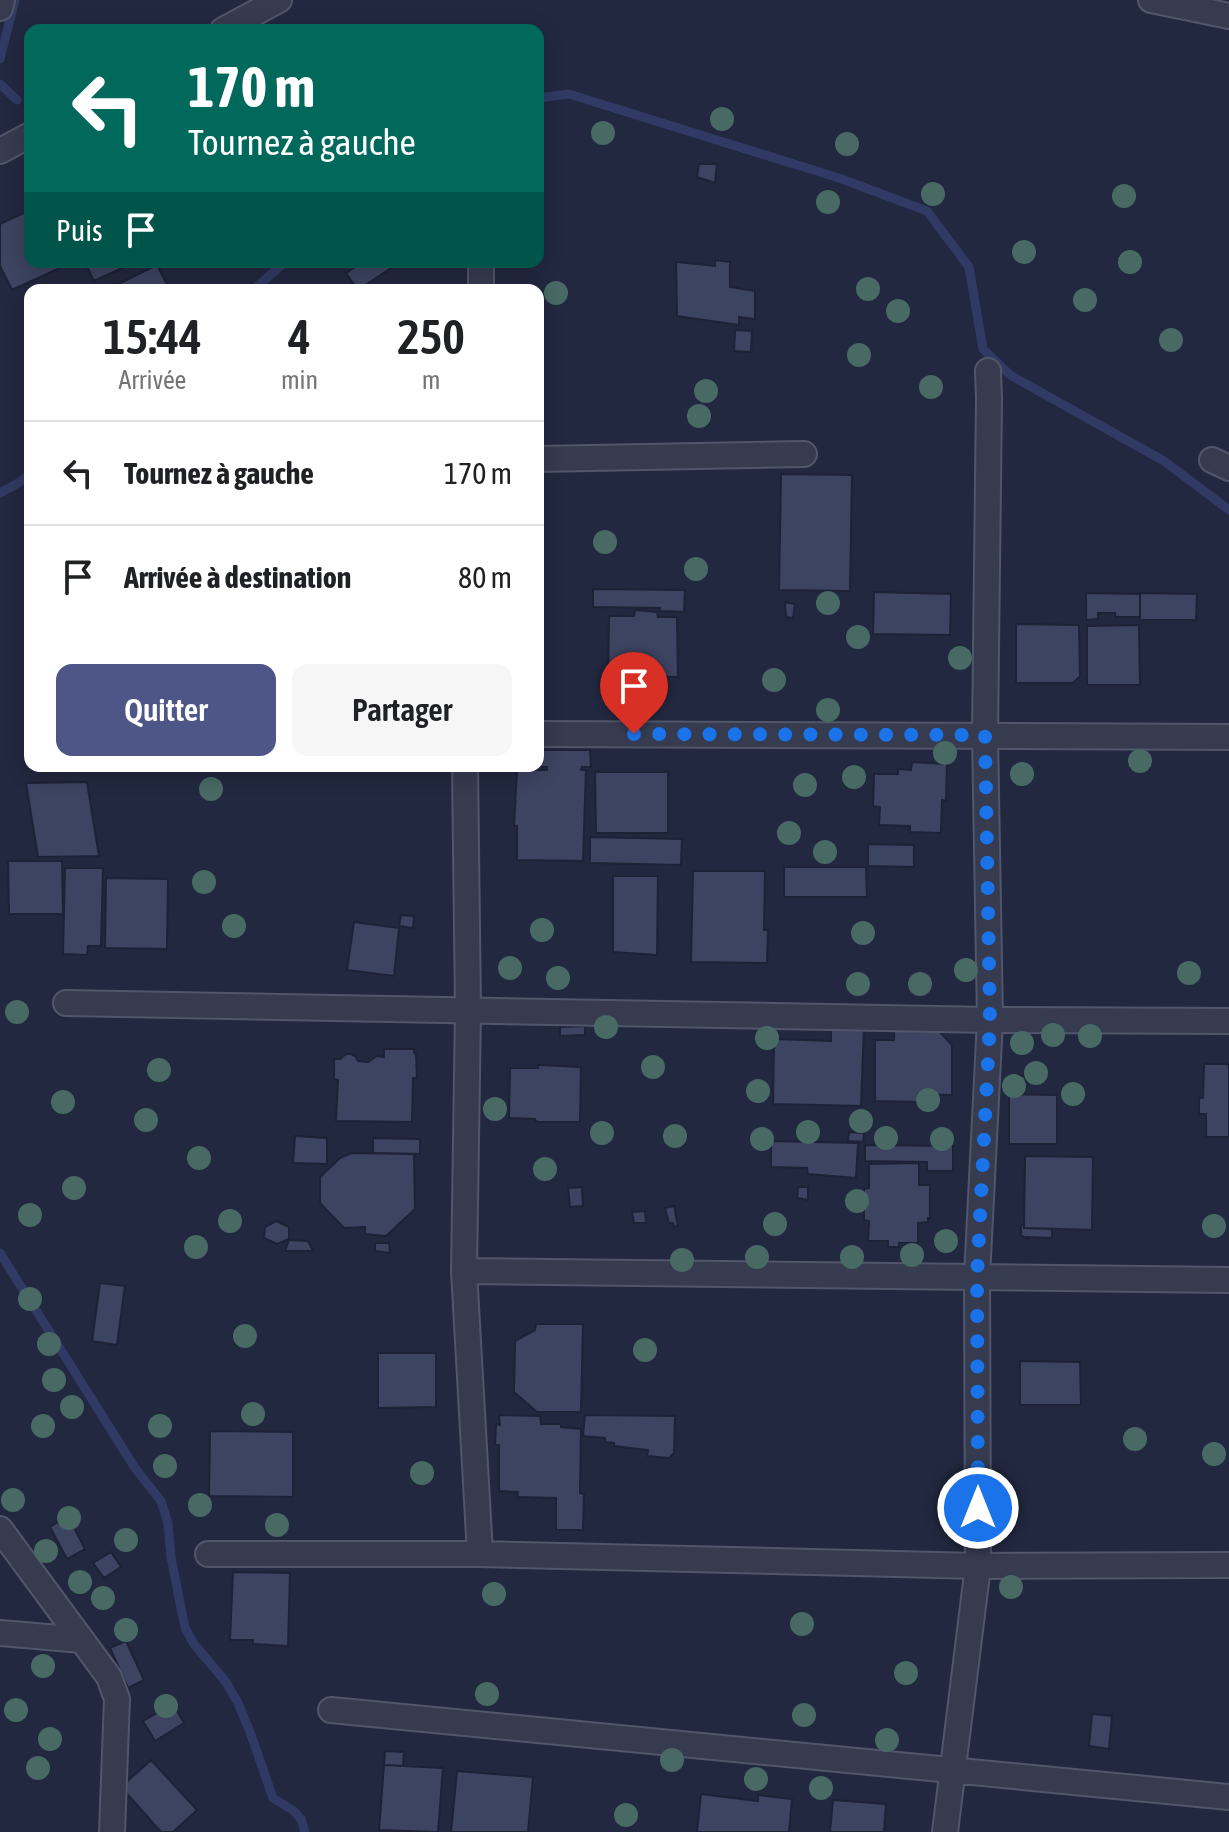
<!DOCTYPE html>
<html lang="fr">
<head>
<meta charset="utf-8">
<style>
  body { margin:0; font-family:"Asap Condensed",sans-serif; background:#f6f6f6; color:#202124; height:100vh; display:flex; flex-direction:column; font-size:30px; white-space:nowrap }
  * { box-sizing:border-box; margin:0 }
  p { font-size:26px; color:#757577 }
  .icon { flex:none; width:44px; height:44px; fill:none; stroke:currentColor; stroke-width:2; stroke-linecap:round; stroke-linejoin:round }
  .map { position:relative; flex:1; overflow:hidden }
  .details { position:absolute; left:24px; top:284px; width:520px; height:488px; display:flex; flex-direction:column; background:#fff; border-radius:16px; box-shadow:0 4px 20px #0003 }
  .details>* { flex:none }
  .banner { position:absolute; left:24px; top:24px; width:520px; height:244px; border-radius:16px; box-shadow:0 4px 20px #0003; background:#00695c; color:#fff; overflow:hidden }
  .pin { position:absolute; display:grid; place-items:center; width:68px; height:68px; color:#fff; margin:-82px -34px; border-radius:50% 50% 50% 0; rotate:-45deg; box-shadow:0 0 8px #0007 }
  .pin .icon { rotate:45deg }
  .me { position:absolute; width:88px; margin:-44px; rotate:0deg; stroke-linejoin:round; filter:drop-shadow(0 0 6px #0008) }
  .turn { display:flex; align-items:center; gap:28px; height:168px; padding:0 32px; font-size:36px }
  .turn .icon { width:104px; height:104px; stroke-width:2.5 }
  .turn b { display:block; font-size:56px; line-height:68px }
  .then { display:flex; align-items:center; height:76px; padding:0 32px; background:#0003; gap:16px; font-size:30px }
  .eta { display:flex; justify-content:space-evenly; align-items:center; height:136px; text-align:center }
  .eta b { font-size:48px; font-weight:600; line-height:56px }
  .primary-button { display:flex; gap:16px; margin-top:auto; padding:16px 32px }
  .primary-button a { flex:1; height:92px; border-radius:16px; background:#4d5687; color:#fff; font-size:32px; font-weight:600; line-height:92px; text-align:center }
  .primary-button a+a { background:#f6f6f6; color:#202124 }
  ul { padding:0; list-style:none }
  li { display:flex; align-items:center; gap:24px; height:104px; padding:0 32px; border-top:2px solid #e0e0e0 }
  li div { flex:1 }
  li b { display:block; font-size:30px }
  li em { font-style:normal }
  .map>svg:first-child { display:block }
</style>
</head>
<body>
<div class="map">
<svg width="1229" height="1832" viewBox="0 0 1229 1832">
  <rect width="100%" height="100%" fill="#222840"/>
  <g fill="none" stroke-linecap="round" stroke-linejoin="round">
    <!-- stream -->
    <path stroke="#313a64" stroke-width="9" d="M 0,59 L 15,0
      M 0,84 L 17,100
      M 538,98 L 569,94 L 839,178 L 927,211 L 969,267 L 983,349 L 1010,375 L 1164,461 L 1229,510
      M 253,290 L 285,262
      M 0,493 L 20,482 L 30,474
      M 0,1253 L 135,1468 L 161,1501 L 168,1523 L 171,1557 L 185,1628 L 194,1644 L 226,1682 L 238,1703 L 250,1732 L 273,1798 L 294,1811 L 301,1819 L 305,1832"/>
  </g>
  <!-- building -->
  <path fill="#3d4461" stroke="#1d2237" stroke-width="2" d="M 699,164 L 717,164 L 715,183 L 697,177 Z
    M 30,210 L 30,262 L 71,263 L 12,290 L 0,266 L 0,224 Z
    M 715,260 L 730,262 L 730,287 L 755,291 L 755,319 L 739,317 L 739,325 L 677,316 L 676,262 L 715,266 Z
    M 85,262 L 135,262 L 94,281 Z
    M 363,262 L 400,262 L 358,290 L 346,273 Z
    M 157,265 L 170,290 L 108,289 Z
    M 735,330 L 752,331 L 751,352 L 734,351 Z
    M 781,474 L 852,475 L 850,591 L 779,590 Z
    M 593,589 L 685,590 L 684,612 L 660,611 L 660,608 L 593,607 Z
    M 874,592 L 951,594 L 950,635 L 873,634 Z
    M 1086,593 L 1140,594 L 1140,617 L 1115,617 L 1115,613 L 1098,613 L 1098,619 L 1086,620 Z
    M 1140,593 L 1197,594 L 1196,620 L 1140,620 Z
    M 785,602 L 795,604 L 793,618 L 786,617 Z
    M 635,610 L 657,612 L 658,617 L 677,617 L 678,677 L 632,676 L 632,680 L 608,680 L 609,616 L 634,616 Z
    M 1016,624 L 1079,625 L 1080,676 L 1073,683 L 1016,683 Z
    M 1139,625 L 1140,685 L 1087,685 L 1087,626 Z
    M 538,750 L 590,750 L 591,767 L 582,767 L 581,770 L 586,770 L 583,861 L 517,860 L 517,826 L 514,826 L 517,770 L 547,770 L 547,767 L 522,766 L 538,766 Z
    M 912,762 L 947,764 L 946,801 L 942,800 L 941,833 L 910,832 L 910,826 L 879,825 L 880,807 L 873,806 L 874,774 L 898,774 L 898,769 L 911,770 Z
    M 595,772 L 668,772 L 668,833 L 596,833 Z
    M 87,782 L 99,856 L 38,857 L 26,783 Z
    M 590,837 L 682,839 L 681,865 L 590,863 Z
    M 868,844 L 914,845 L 914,867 L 868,866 Z
    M 8,861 L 62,861 L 63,914 L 9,914 Z
    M 784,867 L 866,867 L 867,897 L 784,897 Z
    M 65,868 L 103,868 L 101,946 L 88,946 L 87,955 L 63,954 Z
    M 693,871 L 765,871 L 764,930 L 768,930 L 767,963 L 691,962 Z
    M 613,876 L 658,876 L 657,955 L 613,952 Z
    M 106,878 L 168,879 L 167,949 L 105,948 Z
    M 401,915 L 414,916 L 413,928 L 399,926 Z
    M 354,922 L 399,928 L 394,976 L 347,970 Z
    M 831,1024 L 864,1025 L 861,1106 L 773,1104 L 774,1039 L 831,1041 Z
    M 585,1026 L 585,1035 L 560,1036 L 560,1027 Z
    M 894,1031 L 939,1031 L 952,1045 L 952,1095 L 918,1094 L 917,1102 L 875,1101 L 875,1040 L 894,1040 Z
    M 384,1049 L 414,1049 L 414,1053 L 416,1054 L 417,1078 L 413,1078 L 412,1122 L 336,1121 L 338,1080 L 334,1079 L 334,1059 L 340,1059 L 346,1054 L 351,1054 L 356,1057 L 358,1061 L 368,1062 L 377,1056 L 384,1057 Z
    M 1204,1064 L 1226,1064 L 1229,1065 L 1229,1137 L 1206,1137 L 1206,1114 L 1199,1114 L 1199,1098 L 1203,1098 Z
    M 538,1065 L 581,1067 L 580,1122 L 539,1122 L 535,1121 L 535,1119 L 509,1118 L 510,1068 L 538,1068 Z
    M 1025,1076 L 1025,1091 L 1014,1091 L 1013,1088 L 1008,1088 L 1008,1077 Z
    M 1009,1094 L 1057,1095 L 1057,1144 L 1009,1144 Z
    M 849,1132 L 864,1133 L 863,1142 L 848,1141 Z
    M 295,1136 L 327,1138 L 327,1164 L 293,1163 Z
    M 373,1138 L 420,1139 L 420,1154 L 373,1153 Z
    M 771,1141 L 858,1143 L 856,1178 L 808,1174 L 807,1168 L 771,1167 Z
    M 865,1145 L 953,1146 L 953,1171 L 927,1171 L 927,1162 L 865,1161 Z
    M 352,1153 L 414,1154 L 415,1209 L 386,1236 L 365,1234 L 365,1227 L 344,1228 L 320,1203 L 320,1177 L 340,1158 Z
    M 1025,1156 L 1093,1157 L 1092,1230 L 1024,1228 Z
    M 919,1163 L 919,1185 L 930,1185 L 930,1218 L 928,1218 L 928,1222 L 918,1223 L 918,1243 L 899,1243 L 899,1247 L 888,1247 L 888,1241 L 868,1241 L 869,1221 L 864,1220 L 864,1189 L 869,1188 L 869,1164 Z
    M 582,1187 L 583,1206 L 570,1207 L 568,1188 Z
    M 798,1187 L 808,1187 L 808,1200 L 797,1198 Z
    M 674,1206 L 678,1226 L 674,1227 L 673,1223 L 669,1223 L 665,1208 Z
    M 645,1211 L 646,1223 L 634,1223 L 632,1212 Z
    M 276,1221 L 289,1227 L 289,1239 L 277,1244 L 264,1238 L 265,1227 Z
    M 1021,1225 L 1024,1225 L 1024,1228 L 1052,1229 L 1052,1238 L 1027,1237 L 1028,1239 L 1021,1235 Z
    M 289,1240 L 308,1241 L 313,1251 L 285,1251 Z
    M 375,1243 L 389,1243 L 390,1253 L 375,1251 Z
    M 100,1283 L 125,1286 L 117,1345 L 92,1341 Z
    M 536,1324 L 583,1324 L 581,1412 L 537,1412 L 514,1392 L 515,1341 L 535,1330 Z
    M 378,1353 L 436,1353 L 436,1407 L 378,1408 Z
    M 1020,1361 L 1080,1362 L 1081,1405 L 1020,1405 Z
    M 499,1415 L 540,1416 L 541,1424 L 561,1424 L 561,1427 L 581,1429 L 580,1493 L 584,1494 L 583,1530 L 556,1530 L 556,1498 L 517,1497 L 518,1492 L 499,1491 L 499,1445 L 495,1445 L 496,1424 L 500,1425 Z
    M 585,1415 L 675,1416 L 674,1453 L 669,1458 L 647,1456 L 648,1450 L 614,1446 L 614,1443 L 605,1442 L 605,1438 L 583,1436 Z
    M 210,1431 L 293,1432 L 293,1497 L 209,1496 Z
    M 68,1516 L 85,1549 L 67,1559 L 50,1527 Z
    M 111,1552 L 121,1567 L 104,1578 L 93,1563 Z
    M 233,1572 L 290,1573 L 288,1646 L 253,1644 L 253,1640 L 230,1640 Z
    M 126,1641 L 144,1680 L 128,1688 L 110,1648 Z
    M 173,1704 L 184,1723 L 155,1741 L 143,1721 Z
    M 1092,1714 L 1112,1716 L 1109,1749 L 1089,1746 Z
    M 385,1751 L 404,1752 L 403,1766 L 384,1765 Z
    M 151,1760 L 197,1810 L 173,1832 L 161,1832 L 121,1787 Z
    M 384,1765 L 443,1768 L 438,1832 L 379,1830 Z
    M 457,1771 L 533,1777 L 528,1832 L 451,1832 Z
    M 701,1794 L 758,1801 L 758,1795 L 792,1799 L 789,1832 L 697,1832 Z
    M 833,1800 L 886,1804 L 884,1832 L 830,1832 Z"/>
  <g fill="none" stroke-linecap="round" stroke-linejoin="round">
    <defs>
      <path id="minor" d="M 1151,0 L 1229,16
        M 0,8 L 2,0
        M 223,30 L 279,0
        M 0,151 L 30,135
        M 481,290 L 481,270
        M 538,459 L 804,454
        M 1212,460 L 1229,468
        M 538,734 L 1229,737
        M 465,766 L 468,1010 L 464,1271 L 480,1554
        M 66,1003 L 990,1020 L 1229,1021
        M 464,1271 L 1229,1280
        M 0,1529 L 109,1677 L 117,1699 L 112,1832
        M 208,1554 L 480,1554 L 978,1566 L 1229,1565
        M 0,1633 L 82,1640
        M 331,1710 L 1229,1797
        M 945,1832 L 978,1566 L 977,1277 L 990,1020 L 985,735 L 989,398 L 988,371"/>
    </defs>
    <!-- minor casing -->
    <use href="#minor" stroke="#51566b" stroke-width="28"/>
    <!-- minor -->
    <use href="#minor" stroke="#363b50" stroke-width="24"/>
  </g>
  <!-- trees -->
  <g fill="#486964">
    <circle cx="722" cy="119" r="12"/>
    <circle cx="603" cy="133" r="12"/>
    <circle cx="847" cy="144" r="12"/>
    <circle cx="933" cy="194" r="12"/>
    <circle cx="1124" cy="196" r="12"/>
    <circle cx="828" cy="202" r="12"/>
    <circle cx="1024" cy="252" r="12"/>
    <circle cx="1130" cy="262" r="12"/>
    <circle cx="868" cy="289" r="12"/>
    <circle cx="556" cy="293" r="12"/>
    <circle cx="1085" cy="300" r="12"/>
    <circle cx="898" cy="311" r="12"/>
    <circle cx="1171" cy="340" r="12"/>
    <circle cx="859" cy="355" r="12"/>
    <circle cx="931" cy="387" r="12"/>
    <circle cx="706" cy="391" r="12"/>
    <circle cx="699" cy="416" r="12"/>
    <circle cx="605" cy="542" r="12"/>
    <circle cx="696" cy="569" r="12"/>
    <circle cx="828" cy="603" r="12"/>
    <circle cx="858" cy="637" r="12"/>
    <circle cx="960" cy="658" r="12"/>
    <circle cx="774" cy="680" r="12"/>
    <circle cx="828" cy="710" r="12"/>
    <circle cx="945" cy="753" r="12"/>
    <circle cx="1140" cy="761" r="12"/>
    <circle cx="1022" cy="774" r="12"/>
    <circle cx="854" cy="777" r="12"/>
    <circle cx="805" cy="785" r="12"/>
    <circle cx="211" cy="789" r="12"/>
    <circle cx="789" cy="833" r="12"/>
    <circle cx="825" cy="852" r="12"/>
    <circle cx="204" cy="882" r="12"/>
    <circle cx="234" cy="926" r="12"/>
    <circle cx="542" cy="930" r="12"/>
    <circle cx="863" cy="933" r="12"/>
    <circle cx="510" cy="968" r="12"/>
    <circle cx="966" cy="970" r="12"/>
    <circle cx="1189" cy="973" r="12"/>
    <circle cx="558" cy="978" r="12"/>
    <circle cx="858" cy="984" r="12"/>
    <circle cx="920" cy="984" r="12"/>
    <circle cx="17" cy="1012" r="12"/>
    <circle cx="606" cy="1027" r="12"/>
    <circle cx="1053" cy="1035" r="12"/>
    <circle cx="1090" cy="1036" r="12"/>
    <circle cx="767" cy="1038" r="12"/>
    <circle cx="1022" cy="1043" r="12"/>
    <circle cx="653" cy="1067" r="12"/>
    <circle cx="159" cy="1070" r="12"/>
    <circle cx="1036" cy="1073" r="12"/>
    <circle cx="1014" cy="1086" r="12"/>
    <circle cx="758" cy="1091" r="12"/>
    <circle cx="1073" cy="1094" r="12"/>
    <circle cx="928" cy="1100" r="12"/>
    <circle cx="63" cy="1102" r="12"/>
    <circle cx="495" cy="1109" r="12"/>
    <circle cx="146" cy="1120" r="12"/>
    <circle cx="861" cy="1121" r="12"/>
    <circle cx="808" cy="1132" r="12"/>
    <circle cx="602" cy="1133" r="12"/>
    <circle cx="675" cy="1136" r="12"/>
    <circle cx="886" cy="1138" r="12"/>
    <circle cx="762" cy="1139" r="12"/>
    <circle cx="942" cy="1139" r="12"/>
    <circle cx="199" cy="1158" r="12"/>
    <circle cx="545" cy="1169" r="12"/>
    <circle cx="74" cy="1188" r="12"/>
    <circle cx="857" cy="1201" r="12"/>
    <circle cx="30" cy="1215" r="12"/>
    <circle cx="230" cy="1221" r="12"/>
    <circle cx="775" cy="1224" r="12"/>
    <circle cx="1214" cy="1226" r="12"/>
    <circle cx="946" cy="1241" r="12"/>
    <circle cx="196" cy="1247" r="12"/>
    <circle cx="912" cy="1255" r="12"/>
    <circle cx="757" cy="1257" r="12"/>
    <circle cx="852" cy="1257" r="12"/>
    <circle cx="682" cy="1260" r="12"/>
    <circle cx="30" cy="1299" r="12"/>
    <circle cx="245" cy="1336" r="12"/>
    <circle cx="49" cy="1344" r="12"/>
    <circle cx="645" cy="1350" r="12"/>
    <circle cx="54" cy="1380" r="12"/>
    <circle cx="72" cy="1407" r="12"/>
    <circle cx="253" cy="1414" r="12"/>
    <circle cx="43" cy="1426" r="12"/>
    <circle cx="160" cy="1426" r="12"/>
    <circle cx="1135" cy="1439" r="12"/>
    <circle cx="1214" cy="1454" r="12"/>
    <circle cx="165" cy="1466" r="12"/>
    <circle cx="422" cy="1473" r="12"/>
    <circle cx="13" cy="1500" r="12"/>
    <circle cx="200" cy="1505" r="12"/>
    <circle cx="69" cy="1518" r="12"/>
    <circle cx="277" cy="1525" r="12"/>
    <circle cx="126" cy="1540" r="12"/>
    <circle cx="46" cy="1551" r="12"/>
    <circle cx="80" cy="1582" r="12"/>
    <circle cx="1011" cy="1587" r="12"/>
    <circle cx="494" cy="1594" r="12"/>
    <circle cx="103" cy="1598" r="12"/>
    <circle cx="802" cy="1624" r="12"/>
    <circle cx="126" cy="1630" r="12"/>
    <circle cx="43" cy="1666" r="12"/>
    <circle cx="906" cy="1673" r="12"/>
    <circle cx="487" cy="1694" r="12"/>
    <circle cx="166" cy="1706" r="12"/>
    <circle cx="16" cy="1710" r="12"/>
    <circle cx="804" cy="1715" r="12"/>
    <circle cx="50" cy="1739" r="12"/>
    <circle cx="887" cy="1740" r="12"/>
    <circle cx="672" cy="1760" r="12"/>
    <circle cx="38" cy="1768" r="12"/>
    <circle cx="756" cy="1779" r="12"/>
    <circle cx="821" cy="1788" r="12"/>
    <circle cx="626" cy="1815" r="12"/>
  </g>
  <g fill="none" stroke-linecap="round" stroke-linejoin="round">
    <!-- route -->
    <path stroke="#1a73e8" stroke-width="14" stroke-dasharray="0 25.2" d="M 634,734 L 985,735 L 990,1020 L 977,1277 L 978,1508"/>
  </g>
</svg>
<div class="pin" style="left:634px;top:734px;background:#d93025"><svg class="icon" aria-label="arrive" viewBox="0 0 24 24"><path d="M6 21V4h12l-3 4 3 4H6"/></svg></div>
<svg class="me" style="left:978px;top:1508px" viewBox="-20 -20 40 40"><circle r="17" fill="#1a73e8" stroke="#fff" stroke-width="3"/><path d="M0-11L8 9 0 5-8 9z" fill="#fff"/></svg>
<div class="banner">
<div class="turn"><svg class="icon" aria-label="left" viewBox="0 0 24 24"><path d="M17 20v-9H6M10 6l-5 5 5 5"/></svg><div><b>170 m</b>Tournez à gauche</div></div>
<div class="then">Puis<svg class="icon" aria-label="arrive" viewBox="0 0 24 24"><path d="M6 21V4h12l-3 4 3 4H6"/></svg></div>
</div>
<section class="details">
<div class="eta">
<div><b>15:44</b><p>Arrivée</p></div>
<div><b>4</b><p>min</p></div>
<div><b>250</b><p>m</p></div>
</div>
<ul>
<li><svg class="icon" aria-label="left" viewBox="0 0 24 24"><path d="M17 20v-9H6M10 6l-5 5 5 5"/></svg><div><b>Tournez à gauche</b></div><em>170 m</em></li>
<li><svg class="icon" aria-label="arrive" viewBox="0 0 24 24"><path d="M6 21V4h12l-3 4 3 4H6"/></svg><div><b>Arrivée à destination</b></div><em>80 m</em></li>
</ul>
<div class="primary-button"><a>Quitter</a><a>Partager</a></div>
</section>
</div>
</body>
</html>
